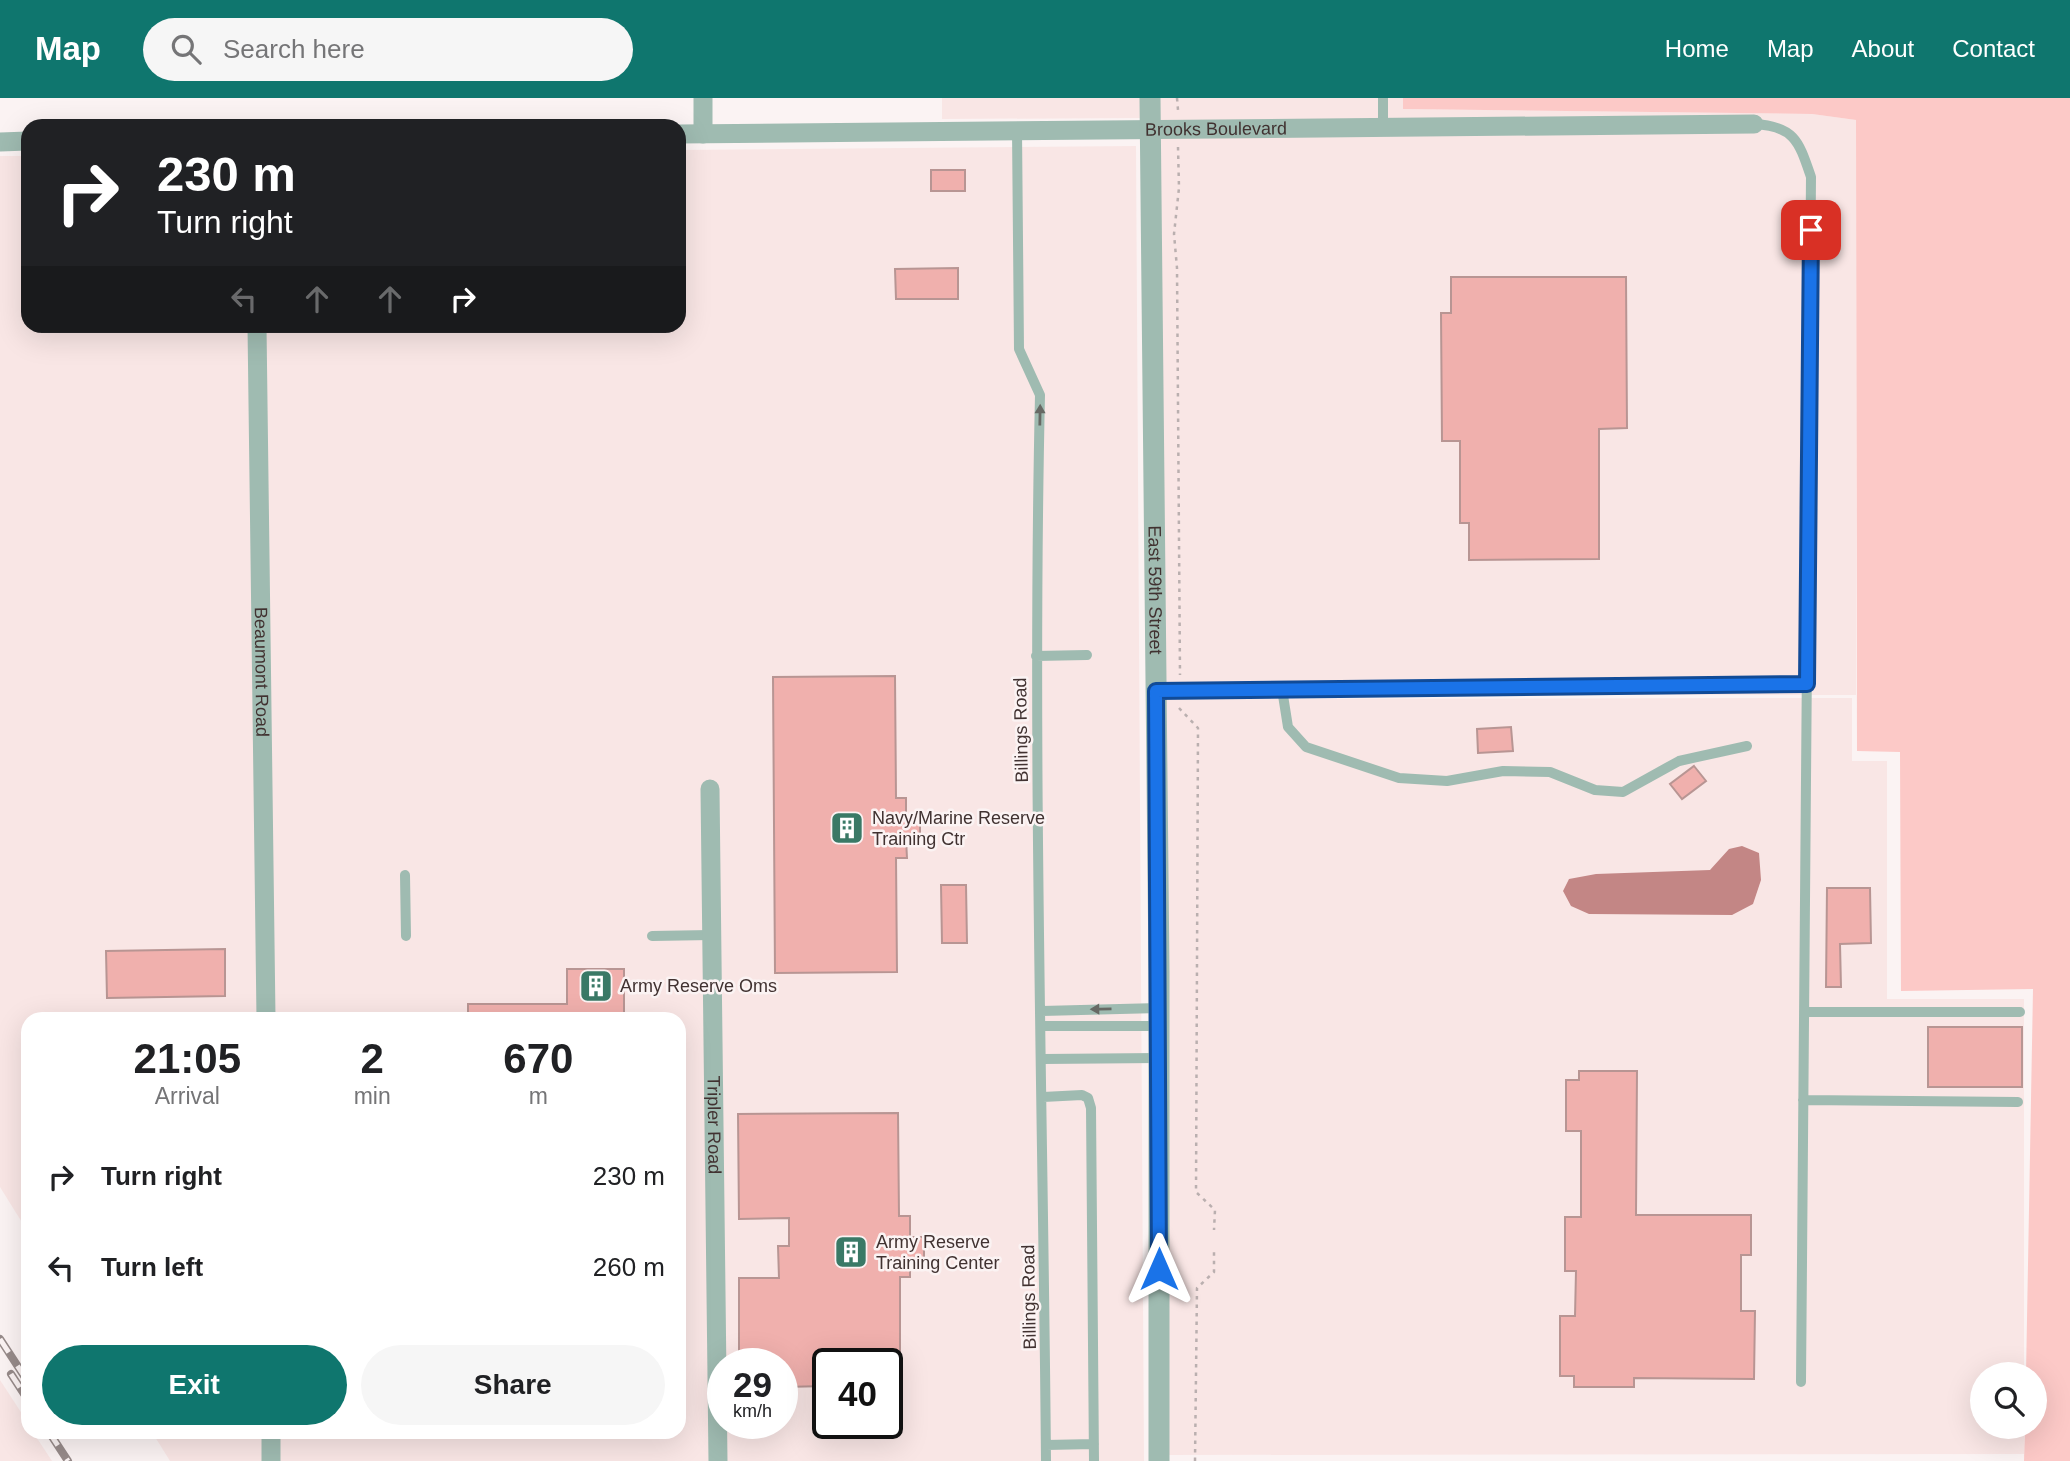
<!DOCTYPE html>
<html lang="en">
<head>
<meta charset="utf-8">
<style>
  body { margin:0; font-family:Arial,sans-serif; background:#f6f6f6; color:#202124; height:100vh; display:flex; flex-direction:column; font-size:26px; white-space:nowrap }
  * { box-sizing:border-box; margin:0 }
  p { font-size:23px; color:#757577 }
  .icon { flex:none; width:38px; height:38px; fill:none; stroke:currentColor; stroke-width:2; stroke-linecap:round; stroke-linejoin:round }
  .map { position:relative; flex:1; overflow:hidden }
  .sheet { position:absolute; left:21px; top:914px; width:665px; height:427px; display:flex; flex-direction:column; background:#fff; border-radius:21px; box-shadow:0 7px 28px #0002 }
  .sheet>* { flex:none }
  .guide { position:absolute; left:21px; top:21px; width:665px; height:214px; border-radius:21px; box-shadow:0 7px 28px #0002; background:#202124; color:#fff; overflow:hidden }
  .fabs { position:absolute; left:1970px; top:1264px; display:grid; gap:14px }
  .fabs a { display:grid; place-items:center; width:77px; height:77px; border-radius:50%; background:#fff; box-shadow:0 7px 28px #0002; font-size:35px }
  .speed { position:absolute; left:707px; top:1250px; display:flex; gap:14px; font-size:35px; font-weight:700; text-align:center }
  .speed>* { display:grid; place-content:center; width:91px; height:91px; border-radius:50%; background:#fff; box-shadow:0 7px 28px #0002; line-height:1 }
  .speed small { font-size:18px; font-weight:400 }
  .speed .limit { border:4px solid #111; border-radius:10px; background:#fff; color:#111 }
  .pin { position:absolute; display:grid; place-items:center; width:60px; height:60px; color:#fff; margin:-30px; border-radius:14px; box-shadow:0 4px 10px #0006 }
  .me { position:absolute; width:77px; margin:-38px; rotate:0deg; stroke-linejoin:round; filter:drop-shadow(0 0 5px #0008) }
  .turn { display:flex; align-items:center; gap:24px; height:147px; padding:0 21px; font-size:32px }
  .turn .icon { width:91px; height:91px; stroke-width:2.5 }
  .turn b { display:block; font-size:49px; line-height:60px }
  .lanes { display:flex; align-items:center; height:66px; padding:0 21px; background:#0003; justify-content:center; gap:35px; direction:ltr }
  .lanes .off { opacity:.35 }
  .eta { display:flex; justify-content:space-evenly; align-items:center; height:119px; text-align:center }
  .eta b { font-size:42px; font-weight:700; line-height:49px }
  .cta { display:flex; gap:14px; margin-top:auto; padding:14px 21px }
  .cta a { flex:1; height:80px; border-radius:42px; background:#0f766e; color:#fff; font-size:28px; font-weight:700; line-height:80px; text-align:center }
  .cta a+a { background:#f6f6f6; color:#202124 }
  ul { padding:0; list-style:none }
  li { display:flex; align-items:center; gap:21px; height:91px; padding:0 21px }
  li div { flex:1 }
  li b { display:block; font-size:26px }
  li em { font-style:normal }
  header { display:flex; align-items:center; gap:42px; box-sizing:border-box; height:98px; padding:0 35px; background:#0f766e; color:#fff }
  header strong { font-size:33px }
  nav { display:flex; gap:38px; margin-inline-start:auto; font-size:24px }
  .search { width:490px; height:63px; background:#f6f6f6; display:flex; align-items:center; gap:18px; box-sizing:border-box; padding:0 24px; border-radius:38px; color:#757577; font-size:26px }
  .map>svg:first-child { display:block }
</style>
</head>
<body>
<header>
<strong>Map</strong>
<div class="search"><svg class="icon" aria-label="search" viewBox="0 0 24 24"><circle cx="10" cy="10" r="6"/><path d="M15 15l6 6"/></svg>Search here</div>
<nav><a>Home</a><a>Map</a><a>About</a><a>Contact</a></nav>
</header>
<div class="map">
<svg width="2070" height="1363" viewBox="0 0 2070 1363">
  <rect width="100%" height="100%" fill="#fbf3f3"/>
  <!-- built -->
  <path fill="#f9e6e5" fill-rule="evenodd" d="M 942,0 L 1142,0 L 1143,20 L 942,21 Z
    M 1159,0 L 1403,0 L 1404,11 L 1812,16 L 1856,22 L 1856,597 L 1162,596 Z
    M 1136,48 L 1144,1363 L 170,1363 L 152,1334 L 679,1334 L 679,920 L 28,920 L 28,1134 L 0,1089 L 0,58 L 28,58 L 28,228 L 679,228 L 679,52 ZM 723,1265 L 782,1265 L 782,1325 L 723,1325 ZM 828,1265 L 887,1265 L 887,1325 L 828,1325 Z
    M 1852,600 L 1852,663 L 1887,663 L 1887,901 L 2024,901 L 2024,1276 L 1983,1276 L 1983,1328 L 2024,1328 L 2024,1356 L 1164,1357 L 1163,601 Z
    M 0,1282 L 28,1325 L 28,1334 L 33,1334 L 52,1363 L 0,1363 Z"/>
  <!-- green -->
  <path fill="#fcc9c7" d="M 1403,0 L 2070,0 L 2070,1363 L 2024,1363 L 2025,1328 L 2035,1328 L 2035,1276 L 2026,1276 L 2033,891 L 1901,893 L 1900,654 L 1857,653 L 1856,22 L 1812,16 L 1403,11 Z"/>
  <!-- water -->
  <path fill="#c38685" d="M 1742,748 L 1759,755 L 1761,782 L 1753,806 L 1732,817 L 1589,816 L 1571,808 L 1563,793 L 1569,781 L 1596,776 L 1710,772 L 1729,751 Z"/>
  <!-- building -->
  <path fill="#f0b0ad" stroke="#b89593" stroke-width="2" d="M 931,72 L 965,72 L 965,93 L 931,93 Z
    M 958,170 L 958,201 L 896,201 L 895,171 Z
    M 1451,179 L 1626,179 L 1627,330 L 1599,331 L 1599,461 L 1469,462 L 1469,425 L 1460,425 L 1460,343 L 1442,343 L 1441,215 L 1451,215 Z
    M 895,578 L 896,700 L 906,700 L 906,718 L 920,718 L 920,741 L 906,741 L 907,760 L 896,760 L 897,874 L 775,875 L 773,579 Z
    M 1511,629 L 1513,653 L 1478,655 L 1477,631 Z
    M 1694,668 L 1706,683 L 1682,701 L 1670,686 Z
    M 941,787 L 966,787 L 967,845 L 942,845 Z
    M 1827,790 L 1870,790 L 1871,845 L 1840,846 L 1841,889 L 1826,889 Z
    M 225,851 L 225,898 L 107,900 L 106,853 Z
    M 567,871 L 624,871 L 624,920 L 468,920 L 468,906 L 567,906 Z
    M 1928,929 L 2022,929 L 2022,989 L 1928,989 Z
    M 1579,973 L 1637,973 L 1636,1117 L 1751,1117 L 1751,1157 L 1741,1157 L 1741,1213 L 1755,1213 L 1754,1281 L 1634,1280 L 1634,1289 L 1574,1289 L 1574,1278 L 1560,1278 L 1560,1218 L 1575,1218 L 1576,1173 L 1565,1173 L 1565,1119 L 1581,1119 L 1581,1033 L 1566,1033 L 1566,982 L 1579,982 Z
    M 898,1015 L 899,1118 L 910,1118 L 910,1139 L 924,1139 L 924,1161 L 910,1161 L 910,1179 L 900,1179 L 900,1265 L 828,1265 L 828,1288 L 782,1289 L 782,1265 L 739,1265 L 739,1180 L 779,1180 L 778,1148 L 789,1148 L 789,1120 L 739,1121 L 738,1016 Z"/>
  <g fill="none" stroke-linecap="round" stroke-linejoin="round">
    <!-- path -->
    <path stroke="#baafaf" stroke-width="2.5" stroke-dasharray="3.5 5" stroke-linecap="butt" d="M 1177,0 L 1178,12
      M 1178,49 L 1179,90 L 1174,136 L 1177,170 L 1180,577
      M 1179,610 L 1198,630 L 1196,1094 L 1215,1112 L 1214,1132
      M 1195,1363 L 1197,1190 L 1214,1174 L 1214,1154"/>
    <!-- service -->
    <path stroke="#9fbbb1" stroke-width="10" d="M 1383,0 L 1383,29
      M 1754,26 C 1795,28 1799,44 1811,79 L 1801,1284
      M 1017,32 L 1019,251 L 1040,297 C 1032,652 1043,1008 1046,1363
      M 1036,558 L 1087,557
      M 1282,591 L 1288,629 L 1306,649 L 1399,680 L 1447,683 L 1503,673 L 1550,674 L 1595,692 L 1623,694 L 1679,663 L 1747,648
      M 1157,593 L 1807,586
      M 405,777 L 406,838
      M 652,838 L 711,837
      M 1042,913 L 1159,910
      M 1804,914 L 2020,914
      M 1042,928 L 1159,928
      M 1043,961 L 1158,960
      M 1043,999 L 1082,997 L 1088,1000 L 1091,1010 L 1094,1363
      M 1803,1002 L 2018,1004
      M 1046,1347 L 1094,1346"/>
    <!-- minor -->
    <g stroke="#9fbbb1" stroke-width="19">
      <path d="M 703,0 L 703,36"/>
      <path id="s1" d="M 679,36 L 1754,26"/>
      <path d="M 0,44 L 28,43"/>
      <path id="s2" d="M 257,228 L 266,920"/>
      <path id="s3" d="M 710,691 L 718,1363"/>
      <path d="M 271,1334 L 271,1363"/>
    </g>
    <!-- tertiary -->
    <path stroke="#9fbbb1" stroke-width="21" id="s4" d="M 1150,0 L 1159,873 L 1159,1363"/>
    <defs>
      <path id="rail" d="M 0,1241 L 28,1284
        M 11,1276 L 28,1302
        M 49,1334 L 68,1363"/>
    </defs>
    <!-- rail casing -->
    <use href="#rail" stroke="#978b8a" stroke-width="8"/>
    <!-- rail -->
    <use href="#rail" stroke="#fbf3f3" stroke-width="5" stroke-dasharray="16" stroke-linecap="butt"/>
  </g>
  <!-- one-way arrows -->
  <defs><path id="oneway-solid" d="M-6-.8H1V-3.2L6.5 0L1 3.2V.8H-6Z" transform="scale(1.75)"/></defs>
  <g fill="#676964">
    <use href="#oneway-solid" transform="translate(1040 317) rotate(-89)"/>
    <use href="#oneway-solid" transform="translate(1101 911) rotate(179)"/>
  </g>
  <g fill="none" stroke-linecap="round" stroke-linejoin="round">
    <defs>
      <path id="route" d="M 1159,1171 L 1156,593 L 1807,586 L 1811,132"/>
    </defs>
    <!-- route casing -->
    <use href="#route" stroke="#114b97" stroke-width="18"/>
    <!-- route -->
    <use href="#route" stroke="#1a73e8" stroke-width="12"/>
  </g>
  <!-- icons -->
  <defs>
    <symbol id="building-square" viewBox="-11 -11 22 22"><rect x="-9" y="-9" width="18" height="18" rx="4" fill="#3a7966" stroke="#fbf3f3"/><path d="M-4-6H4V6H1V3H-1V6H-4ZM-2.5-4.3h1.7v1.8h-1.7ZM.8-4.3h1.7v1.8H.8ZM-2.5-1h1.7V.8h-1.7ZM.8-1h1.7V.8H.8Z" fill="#fff"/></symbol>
  </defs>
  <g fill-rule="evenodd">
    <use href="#building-square" x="828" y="711" width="38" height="38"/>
    <use href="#building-square" x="577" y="869" width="38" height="38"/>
    <use href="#building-square" x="832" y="1135" width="38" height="38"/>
  </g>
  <g text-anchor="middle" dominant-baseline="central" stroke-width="5" stroke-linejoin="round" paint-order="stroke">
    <!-- street labels -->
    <g font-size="18" fill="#413231" stroke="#fbf3f3">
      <text stroke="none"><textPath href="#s1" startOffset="537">Brooks Boulevard</textPath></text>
      <text stroke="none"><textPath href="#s4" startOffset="492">East 59th Street</textPath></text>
      <text stroke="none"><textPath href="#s2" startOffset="346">Beaumont Road</textPath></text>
      <text transform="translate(1021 632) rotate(-91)">Billings Road</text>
      <text stroke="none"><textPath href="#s3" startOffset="336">Tripler Road</textPath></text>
      <text transform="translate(1029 1199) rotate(-91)">Billings Road</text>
    </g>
    <!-- poi labels -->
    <g font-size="18" fill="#413231" stroke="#fbf3f3" text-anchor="start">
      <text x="872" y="720">Navy/Marine Reserve<tspan x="872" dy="21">Training Ctr</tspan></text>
      <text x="620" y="888">Army Reserve Oms</text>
      <text x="876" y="1144">Army Reserve<tspan x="876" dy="21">Training Center</tspan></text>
    </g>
  </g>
</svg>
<div class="fabs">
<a><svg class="icon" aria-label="search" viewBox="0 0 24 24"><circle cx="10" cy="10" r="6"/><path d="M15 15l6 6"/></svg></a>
</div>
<div class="speed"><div>29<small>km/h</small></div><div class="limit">40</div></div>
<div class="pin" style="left:1811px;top:132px;background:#d93025"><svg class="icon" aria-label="arrive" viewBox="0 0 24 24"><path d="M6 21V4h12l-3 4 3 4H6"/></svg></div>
<svg class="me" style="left:1159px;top:1171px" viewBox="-20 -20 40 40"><path d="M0-17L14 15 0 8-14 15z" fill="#1a73e8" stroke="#fff" stroke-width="4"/></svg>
<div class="guide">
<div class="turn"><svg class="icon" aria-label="right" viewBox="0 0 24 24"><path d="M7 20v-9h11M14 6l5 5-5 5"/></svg><div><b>230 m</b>Turn right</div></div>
<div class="lanes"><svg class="icon off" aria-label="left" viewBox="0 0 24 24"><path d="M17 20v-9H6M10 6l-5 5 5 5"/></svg><svg class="icon off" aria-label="ahead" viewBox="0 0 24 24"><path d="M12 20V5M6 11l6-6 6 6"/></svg><svg class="icon off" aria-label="ahead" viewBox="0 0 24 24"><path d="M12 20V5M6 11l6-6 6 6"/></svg><svg class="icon" aria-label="right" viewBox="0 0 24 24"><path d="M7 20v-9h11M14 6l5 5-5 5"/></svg></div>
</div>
<section class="sheet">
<div class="eta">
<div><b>21:05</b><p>Arrival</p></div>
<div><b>2</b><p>min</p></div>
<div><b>670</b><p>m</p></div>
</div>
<ul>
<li><svg class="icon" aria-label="right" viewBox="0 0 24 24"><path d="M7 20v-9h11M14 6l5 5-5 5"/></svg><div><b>Turn right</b></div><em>230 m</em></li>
<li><svg class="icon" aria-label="left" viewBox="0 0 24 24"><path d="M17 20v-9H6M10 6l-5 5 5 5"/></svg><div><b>Turn left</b></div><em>260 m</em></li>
</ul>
<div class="cta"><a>Exit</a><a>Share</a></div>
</section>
</div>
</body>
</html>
